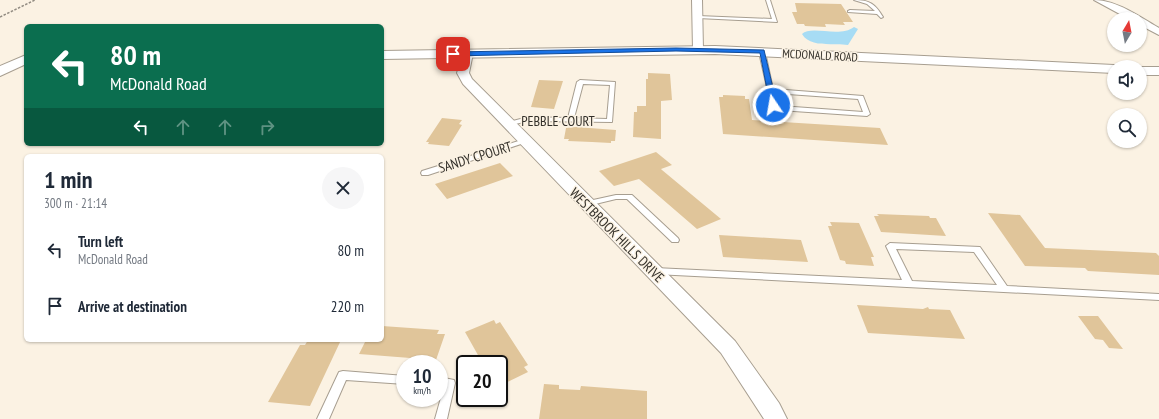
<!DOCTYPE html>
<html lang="en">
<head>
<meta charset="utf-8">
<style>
  body { margin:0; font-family:"PT Sans Narrow",sans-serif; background:#f6f6f7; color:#1f2937; height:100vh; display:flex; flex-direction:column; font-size:15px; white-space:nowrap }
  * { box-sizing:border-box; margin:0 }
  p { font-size:13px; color:#747a83 }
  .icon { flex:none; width:22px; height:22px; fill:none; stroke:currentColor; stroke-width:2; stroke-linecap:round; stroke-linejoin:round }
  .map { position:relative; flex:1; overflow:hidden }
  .side { position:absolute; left:24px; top:154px; width:360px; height:188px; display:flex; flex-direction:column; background:#fff; border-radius:6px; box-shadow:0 1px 3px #0004 }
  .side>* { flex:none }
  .hud { position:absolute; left:24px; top:24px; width:360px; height:122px; border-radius:6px; box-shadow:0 1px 3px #0004; background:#0b6e4f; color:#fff; overflow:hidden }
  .needle { width:26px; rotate:10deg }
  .buttons { position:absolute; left:1107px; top:12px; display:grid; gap:8px }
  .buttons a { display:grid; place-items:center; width:40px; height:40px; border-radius:50%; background:#fff; box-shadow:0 1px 3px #0004; font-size:20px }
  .speed { position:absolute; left:396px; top:355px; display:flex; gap:8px; font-size:20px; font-weight:700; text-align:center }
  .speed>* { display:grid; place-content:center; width:52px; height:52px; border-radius:50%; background:#fff; box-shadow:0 1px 3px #0004; line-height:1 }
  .speed small { font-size:10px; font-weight:400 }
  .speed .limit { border:2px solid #111; border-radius:6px; background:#fff; color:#111 }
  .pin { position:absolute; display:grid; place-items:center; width:34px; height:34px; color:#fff; margin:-17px; border-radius:8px; box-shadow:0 2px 6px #0006 }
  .me { position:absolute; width:44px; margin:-22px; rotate:348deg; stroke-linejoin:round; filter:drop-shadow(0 0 3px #0008) }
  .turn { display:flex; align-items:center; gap:14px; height:84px; padding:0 20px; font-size:18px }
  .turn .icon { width:52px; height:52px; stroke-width:2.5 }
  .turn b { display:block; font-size:28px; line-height:34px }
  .lanes { display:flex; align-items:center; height:38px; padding:0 20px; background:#0003; justify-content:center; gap:20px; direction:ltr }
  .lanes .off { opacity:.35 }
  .round { display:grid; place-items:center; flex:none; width:42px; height:42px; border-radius:21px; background:#f6f6f7 }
  .overview { display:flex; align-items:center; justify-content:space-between; height:68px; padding:0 20px }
  h1 { font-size:24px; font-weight:800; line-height:30px }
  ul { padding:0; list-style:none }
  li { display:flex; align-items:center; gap:12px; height:56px; padding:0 20px }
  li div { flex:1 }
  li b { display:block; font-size:15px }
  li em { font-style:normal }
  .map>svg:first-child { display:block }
</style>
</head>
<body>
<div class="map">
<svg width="1159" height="419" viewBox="0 0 1159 419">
  <rect width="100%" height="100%" fill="#fbf2e3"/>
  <!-- water -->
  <path fill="#a7dcf4" d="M 854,27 L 858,29 L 848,45 C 835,42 811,49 802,34 C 811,25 840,38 854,27 Z"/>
  <!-- building -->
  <path fill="#e0c59a" d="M 795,3 L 841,4 L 853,22 L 843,22 L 845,25 L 825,24 L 826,27 L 805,26 L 804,24 L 797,24 L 792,12 L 797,12 Z
    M 648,73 L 670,74 L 672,100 L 661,101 L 661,139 L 633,137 L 634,112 L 637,112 L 637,106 L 646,106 L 646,79 L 648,79 Z
    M 539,80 L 563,81 L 554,109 L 531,107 Z
    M 723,95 L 745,96 L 745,99 L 749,99 L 752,120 L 880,128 L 888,145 L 723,134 L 719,97 L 723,97 Z
    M 442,118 L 462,120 L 459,124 L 462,125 L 449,146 L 428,144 L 429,142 L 426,142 Z
    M 576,127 L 616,130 L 615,141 L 611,141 L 611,143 L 592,142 L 568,141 L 569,139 L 564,139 L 566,128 Z
    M 656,152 L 672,165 L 661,169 L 662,170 L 721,219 L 697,229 L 639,179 L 614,186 L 599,171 Z
    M 500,163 L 513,176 L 447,199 L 435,184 Z
    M 988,213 L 1020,215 L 1045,248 L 1156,253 L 1159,256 L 1159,275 L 1088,271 L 1085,268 L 1025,266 Z
    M 877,214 L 929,216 L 930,218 L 936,218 L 946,236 L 881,232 L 874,216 L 879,216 Z
    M 830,222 L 859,223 L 874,257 L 871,257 L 874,266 L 846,264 L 845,261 L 840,260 L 828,226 L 832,226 Z
    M 719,235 L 801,240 L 808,262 L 723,257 Z
    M 857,305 L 923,309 L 928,307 L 929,309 L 950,310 L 965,339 L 868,333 Z
    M 1078,316 L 1098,316 L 1123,349 L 1109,348 L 1103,340 L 1095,339 Z
    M 494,320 L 496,324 L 500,322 L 528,365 L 524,367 L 528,372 L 499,386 L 499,364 L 483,364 L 465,332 Z
    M 382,326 L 439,330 L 437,334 L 445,334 L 436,360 L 359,354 L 366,340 L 382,340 Z
    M 308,340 L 341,340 L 310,406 L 268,402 L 300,345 L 305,345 Z
    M 544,384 L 559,385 L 559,389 L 580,390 L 581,386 L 647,391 L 647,419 L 539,419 Z"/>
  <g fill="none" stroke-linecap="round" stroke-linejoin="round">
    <defs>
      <path id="service" d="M 766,0 L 770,0 L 777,22 L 698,18 L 696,17 L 698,16 L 772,19 Z
        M 854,0 C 870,0 875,4 883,17 L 881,18 L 877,14 L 848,12 L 848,11 L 850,10 L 875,11 L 867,4 Z
        M 762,50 L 765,52 L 773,89 L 863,96 L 870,114 L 867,116 L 779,110 L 771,106 L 759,52 ZM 774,93 L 858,99 L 863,112 L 780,106 L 776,104 Z
        M 580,80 L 615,82 L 612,122 L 528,121 L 507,126 L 504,124 L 505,123 L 528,117 L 568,118 L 577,82 ZM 583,84 L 610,85 L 607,119 L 574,118 Z
        M 525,139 L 528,141 L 527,142 L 428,175 L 422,175 L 421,173 L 422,171 Z
        M 616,195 L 632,195 L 678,238 L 679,240 L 678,242 L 672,242 L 627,199 L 616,199 L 587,206 L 583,204 L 584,202 Z
        M 890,243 L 980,247 L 1007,286 L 1159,294 L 1159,300 L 655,274 L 652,273 L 650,271 L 652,269 L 655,268 L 902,280 L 886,246 ZM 896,249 L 974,252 L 997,285 L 912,281 Z
        M 343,371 L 405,376 L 405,384 L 346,380 L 329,419 L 317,419 L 339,372 Z
        M 439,377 L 454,380 L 455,383 L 447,419 L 435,419 L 444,387 L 439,387 Z"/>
      <path id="minor" d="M 692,0 L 702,0 L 703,50 L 698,53 L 693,50 Z
        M 1094,0 C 1117,0 1140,17 1159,28 L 1159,35 L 1140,25 L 1140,19 L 1129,19 Z
        M 468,50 L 473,53 L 469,73 L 472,79 L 735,341 L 779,403 L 787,419 L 764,419 L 721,353 L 463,84 L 457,73 L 463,53 Z"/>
      <path id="tertiary" d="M 715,46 L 1114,65 L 1120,67 L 1114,67 L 1114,73 L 715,54 L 382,59 L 382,51 Z
        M 26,55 L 26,64 L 0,76 L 0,66 Z
        M 1139,67 L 1159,67 L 1159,75 L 1140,75 Z"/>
    </defs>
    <!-- service casing -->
    <use href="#service" stroke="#a79e90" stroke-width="2"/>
    <!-- minor casing -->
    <use href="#minor" stroke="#a79e90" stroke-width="2"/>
    <!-- tertiary casing -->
    <use href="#tertiary" stroke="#a79e90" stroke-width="2"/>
    <!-- path -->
    <path stroke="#928c82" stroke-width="1.5" stroke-dasharray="2.5 1.5" stroke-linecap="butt" d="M 0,17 L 35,0"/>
    <!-- service -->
    <use href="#service" fill="#fff" fill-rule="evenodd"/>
    <!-- minor -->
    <use href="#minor" fill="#fff" fill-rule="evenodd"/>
    <!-- tertiary -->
    <use href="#tertiary" fill="#fff" fill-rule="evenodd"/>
  </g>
  <!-- route -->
  <path fill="#1a73e8" stroke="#114b97" d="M 676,48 L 764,50 L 777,105 L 773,107 L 770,105 L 760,53 L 676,51 L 453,56 L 450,54 L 453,52 Z"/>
  <g text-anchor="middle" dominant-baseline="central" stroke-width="3" stroke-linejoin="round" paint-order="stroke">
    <!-- far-street labels -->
    <g font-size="12" fill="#33302a" stroke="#fbf2e3">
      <text transform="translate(820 55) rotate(3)">MCDONALD ROAD</text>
    </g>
    <!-- street labels -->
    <g font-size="14" fill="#33302a" stroke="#fbf2e3">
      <text x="558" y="121">PEBBLE COURT</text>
      <text transform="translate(475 157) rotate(-17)">SANDY CPOURT</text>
      <text transform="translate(617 235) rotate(45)">WESTBROOK HILLS DRIVE</text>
    </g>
  </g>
</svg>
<div class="buttons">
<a><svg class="needle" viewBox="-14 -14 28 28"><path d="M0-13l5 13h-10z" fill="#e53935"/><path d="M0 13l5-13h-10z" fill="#747a83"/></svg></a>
<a><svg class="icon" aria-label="sound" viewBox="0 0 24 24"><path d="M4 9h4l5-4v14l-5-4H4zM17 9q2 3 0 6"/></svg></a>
<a><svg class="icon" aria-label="search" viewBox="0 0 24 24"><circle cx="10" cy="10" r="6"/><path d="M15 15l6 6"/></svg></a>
</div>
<div class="speed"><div>10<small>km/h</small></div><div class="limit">20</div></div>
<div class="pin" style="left:453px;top:54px;background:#d93025"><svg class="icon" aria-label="arrive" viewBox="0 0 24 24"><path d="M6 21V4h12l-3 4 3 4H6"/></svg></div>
<svg class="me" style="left:773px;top:105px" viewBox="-20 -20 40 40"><circle r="17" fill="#1a73e8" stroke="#fff" stroke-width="3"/><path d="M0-11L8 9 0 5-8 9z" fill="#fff"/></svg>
<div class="hud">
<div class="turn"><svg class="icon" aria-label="left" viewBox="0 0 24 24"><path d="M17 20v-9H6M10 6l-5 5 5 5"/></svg><div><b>80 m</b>McDonald Road</div></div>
<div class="lanes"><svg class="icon" aria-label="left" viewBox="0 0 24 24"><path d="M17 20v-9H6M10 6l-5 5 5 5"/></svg><svg class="icon off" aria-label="ahead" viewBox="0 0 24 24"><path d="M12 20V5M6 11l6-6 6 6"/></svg><svg class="icon off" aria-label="ahead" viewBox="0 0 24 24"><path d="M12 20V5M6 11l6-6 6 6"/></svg><svg class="icon off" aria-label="right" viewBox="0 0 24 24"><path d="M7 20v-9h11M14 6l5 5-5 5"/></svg></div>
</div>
<section class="side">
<div class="overview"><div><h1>1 min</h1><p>300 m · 21:14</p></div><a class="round"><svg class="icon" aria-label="close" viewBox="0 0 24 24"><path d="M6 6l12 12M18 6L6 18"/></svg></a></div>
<ul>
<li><svg class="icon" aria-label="left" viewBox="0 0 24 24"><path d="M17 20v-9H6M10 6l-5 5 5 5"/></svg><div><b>Turn left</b><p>McDonald Road</p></div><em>80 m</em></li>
<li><svg class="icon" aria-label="arrive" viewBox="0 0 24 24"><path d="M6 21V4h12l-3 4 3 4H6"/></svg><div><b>Arrive at destination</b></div><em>220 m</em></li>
</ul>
</section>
</div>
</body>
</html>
